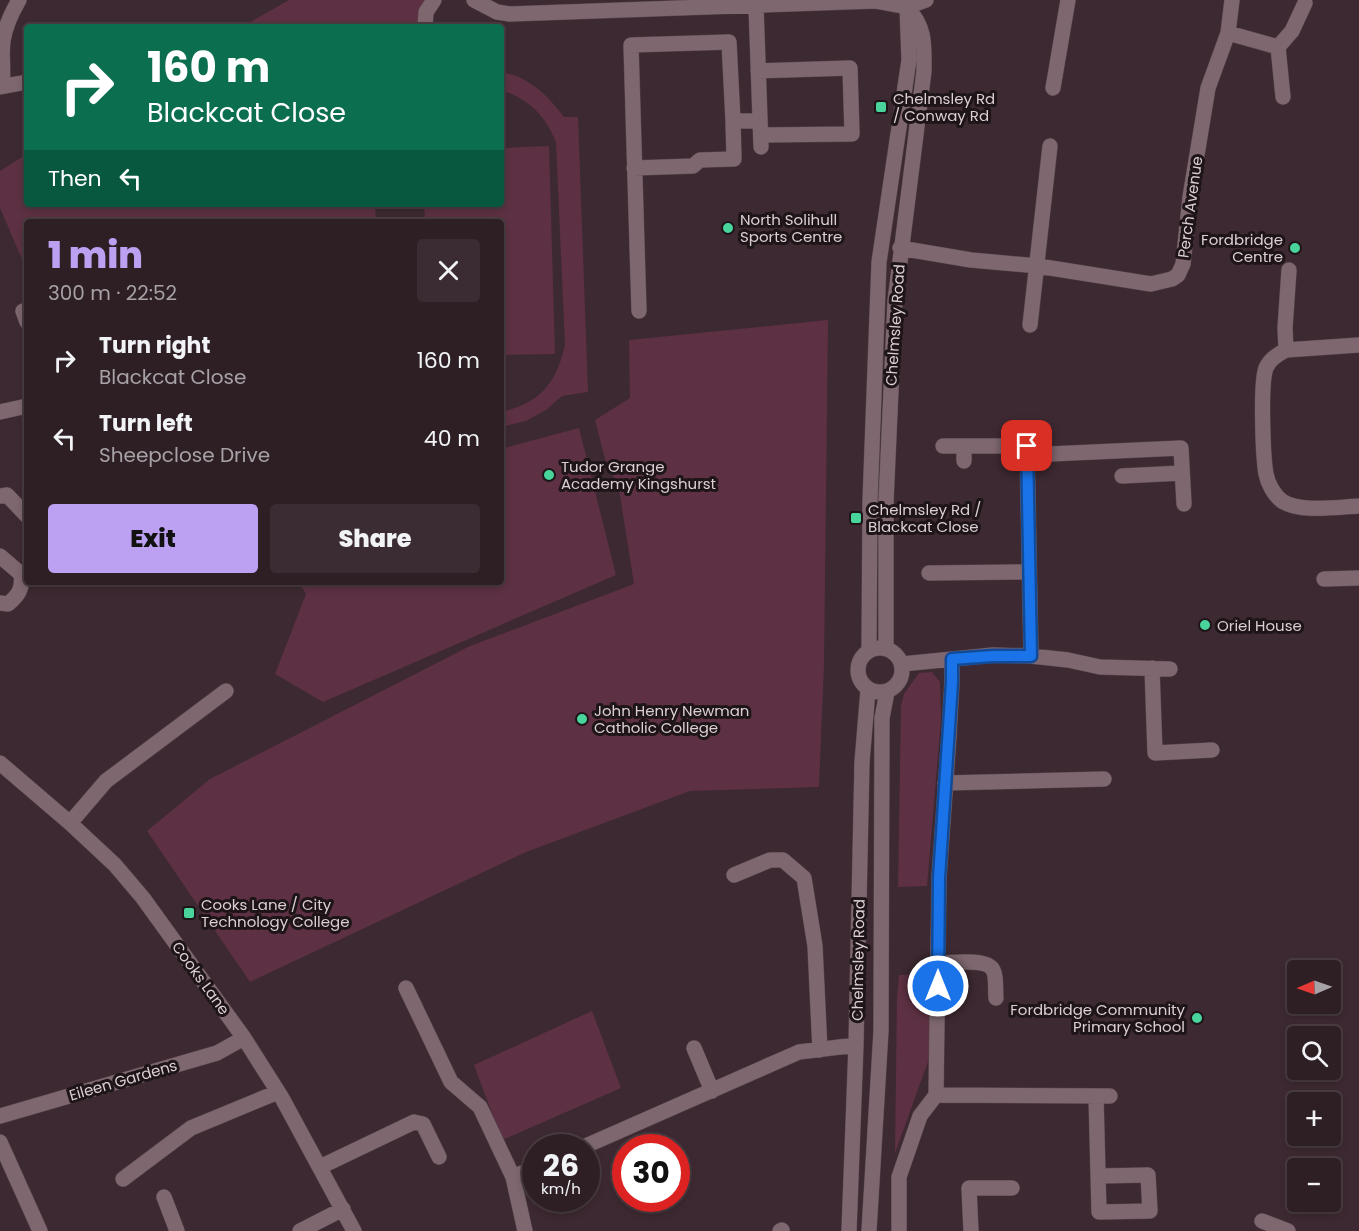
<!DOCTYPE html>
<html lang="en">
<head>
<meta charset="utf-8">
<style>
  body { margin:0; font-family:Poppins,sans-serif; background:#3a2c32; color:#f1f3f6; height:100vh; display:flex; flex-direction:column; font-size:22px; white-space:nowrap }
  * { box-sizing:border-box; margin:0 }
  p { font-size:20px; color:#a7a2a7 }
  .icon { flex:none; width:33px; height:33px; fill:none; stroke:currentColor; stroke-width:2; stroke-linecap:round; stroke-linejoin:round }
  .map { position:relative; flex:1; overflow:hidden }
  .side { position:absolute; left:24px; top:219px; width:480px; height:366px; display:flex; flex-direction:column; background:#2e1f25; border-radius:6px; box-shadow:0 3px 9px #0003,0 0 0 2px #493d42 }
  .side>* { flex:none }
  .hud { position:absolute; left:24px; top:24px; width:480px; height:183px; border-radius:6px; box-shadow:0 3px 9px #0003,0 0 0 2px #493d42; background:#0b6e4f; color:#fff; overflow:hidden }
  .needle { width:39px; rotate:268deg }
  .tools { position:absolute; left:1287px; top:960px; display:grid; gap:12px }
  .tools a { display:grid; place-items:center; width:54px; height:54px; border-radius:6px; background:#2e1f25; box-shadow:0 3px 9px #0003,0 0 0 2px #493d42; font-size:30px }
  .speed { position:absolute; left:522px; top:1134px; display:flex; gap:12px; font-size:30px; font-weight:700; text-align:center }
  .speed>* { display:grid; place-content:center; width:78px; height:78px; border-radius:50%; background:#2e1f25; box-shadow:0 3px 9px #0003,0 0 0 2px #493d42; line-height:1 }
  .speed small { font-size:15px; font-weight:400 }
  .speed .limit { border:9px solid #d22; background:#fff; color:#111 }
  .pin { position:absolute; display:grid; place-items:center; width:51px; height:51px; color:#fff; margin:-26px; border-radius:12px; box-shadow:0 3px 9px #0006 }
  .me { position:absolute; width:66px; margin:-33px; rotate:0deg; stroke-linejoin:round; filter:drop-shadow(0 0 4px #0008) }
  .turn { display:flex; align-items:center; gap:21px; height:126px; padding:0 24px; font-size:27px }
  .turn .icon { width:78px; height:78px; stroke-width:2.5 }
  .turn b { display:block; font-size:42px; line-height:51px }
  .then { display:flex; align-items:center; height:57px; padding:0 24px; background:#0003; gap:12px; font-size:22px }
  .round { display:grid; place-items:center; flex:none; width:63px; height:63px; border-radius:6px; background:#3a2c32 }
  .head { display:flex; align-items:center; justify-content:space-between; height:102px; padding:0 24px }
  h1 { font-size:36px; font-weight:800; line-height:45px; color:#bca0f2 }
  .primary-button { display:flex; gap:12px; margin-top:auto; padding:12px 24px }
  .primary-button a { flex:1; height:69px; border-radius:6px; background:#bca0f2; color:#111; font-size:24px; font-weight:800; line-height:69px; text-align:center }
  .primary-button a+a { background:#3a2c32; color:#f1f3f6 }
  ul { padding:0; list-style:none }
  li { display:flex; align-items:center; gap:18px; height:78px; padding:0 24px }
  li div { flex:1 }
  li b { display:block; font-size:22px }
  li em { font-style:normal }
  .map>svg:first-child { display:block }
</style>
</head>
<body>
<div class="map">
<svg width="1359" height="1231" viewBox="0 0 1359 1231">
  <rect width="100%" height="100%" fill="#3d2931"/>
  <!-- green -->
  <path fill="#5d3143" d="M 289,0 L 427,0 L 421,27 L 242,27 Z
    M 501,72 C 528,76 548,95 564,117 L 578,117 L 588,392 L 562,396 L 546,410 L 526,421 L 501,427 L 501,412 C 540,403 556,384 565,345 L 556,142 C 545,115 529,99 501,90 Z
    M 549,146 L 555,354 L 501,355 L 501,222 L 425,222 L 424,204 L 501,204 L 501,148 Z
    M 27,154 L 27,204 L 375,204 L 376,222 L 27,222 L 27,271 L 0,208 L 0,171 Z
    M 828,320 L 824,664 L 819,787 L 690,791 L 526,852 L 250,982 L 147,831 L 210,779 L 470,646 L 634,584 L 619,489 L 605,459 L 595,420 L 630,398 L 629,340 Z
    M 579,428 L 616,575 L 323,702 L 275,674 L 306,594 L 299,582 L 501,582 L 501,449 Z
    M 932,672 L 940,682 L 941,719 L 927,886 L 898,887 L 901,706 L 904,694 L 919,673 Z
    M 928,974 L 931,1024 L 929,1059 L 895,1153 L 897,997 L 899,975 Z
    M 592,1011 L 621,1088 L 502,1140 L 474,1065 Z"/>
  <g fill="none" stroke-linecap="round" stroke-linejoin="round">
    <defs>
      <path id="minor" d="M 474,0 L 497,12 L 510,14 L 875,1 L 907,7
        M 756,6 L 761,147
        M 907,7 L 926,0
        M 425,27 L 426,12 L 434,0
        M 1228,33 L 1278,47 L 1292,31 L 1305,3
        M 1278,47 L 1283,97
        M 758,71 L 850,68 L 852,134 L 761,135
        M 2,86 C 4,71 1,56 3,41 C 5,27 12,12 19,0
        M 0,87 L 27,82
        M 1053,88 L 1068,0
        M 634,168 L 693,166 L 700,160 L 734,159 L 733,121
        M 900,248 L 971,260 L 1038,266 L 1151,284 L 1172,279 L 1178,275 L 1183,264 L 1190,197 L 1208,88 L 1228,33 L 1232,0
        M 23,311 L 27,322
        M 639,311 L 631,45 L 729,42 L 733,121 L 760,121
        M 1030,325 L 1050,146
        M 1359,345 L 1286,350 C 1278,354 1269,360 1266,368 C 1260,383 1263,457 1266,474 C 1268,484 1274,495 1282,501 C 1299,513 1338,507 1359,506
        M 1286,350 L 1285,328 L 1289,270
        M 0,412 L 27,406
        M 943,446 L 1027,446 L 1031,656
        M 1028,455 L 1181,448 L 1184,504
        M 964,461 L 964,446
        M 1122,476 L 1182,473
        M 0,496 L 7,495 L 27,516
        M 0,556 L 21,574 C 23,588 19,595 8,604 L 0,603
        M 929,573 L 1028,572
        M 1324,579 L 1359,578
        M858 670a22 22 0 1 1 44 0a22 22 0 1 1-44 0Z
        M 886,649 L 886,502 L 895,301 L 924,71 C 924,45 926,28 907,7
        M 869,651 L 870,501 L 879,262 L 909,60 L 907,7 L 910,0
        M 902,664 L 993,655 L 1031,656 L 1068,660 L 1100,667 L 1170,669
        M 1152,668 L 1155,753 L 1212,750
        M 0,763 L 70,823 L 115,865 L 143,898 L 244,1038 L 282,1098 L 354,1231
        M 945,783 L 1104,779
        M 70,823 L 106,781 L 226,691
        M 734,875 L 770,860 L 783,860 L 804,878 L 815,946 L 820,1050
        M 938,963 C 951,963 987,958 993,970 C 997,977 995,990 996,998
        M 406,988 L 451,1082 L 480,1107 L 513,1177 L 536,1167
        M 694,1048 L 712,1091
        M 936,1095 L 1110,1096
        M 1096,1096 L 1099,1212 L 1150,1211 L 1148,1175 L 1099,1176
        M 0,1116 L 217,1053 L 244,1038
        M 0,1142 L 40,1231
        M 581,1148 L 799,1052 L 856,1045
        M 320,1167 L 414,1122 L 423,1124 L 439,1157
        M 513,1177 L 525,1231
        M 123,1179 L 191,1128 L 278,1092
        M 164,1197 L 177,1231
        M 1262,1221 L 1288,1231
        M 300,1231 L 343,1209
        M 780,1231 L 782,1230
        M 849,1231 L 856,1045 L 862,762 L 868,690
        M 869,1231 L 881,1031 L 882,718 L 887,692
        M 899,1231 L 899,1177 L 920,1116 L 936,1095 L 939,878 L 949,736 L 952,682 L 952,659
        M 971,1231 L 969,1188 L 1012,1188"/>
    </defs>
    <!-- minor casing -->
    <use href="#minor" stroke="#57474d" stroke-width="16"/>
    <!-- minor -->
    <use href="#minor" stroke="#7e676f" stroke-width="15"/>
  </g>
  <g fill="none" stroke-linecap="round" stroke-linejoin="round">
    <defs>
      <path id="route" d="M 938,986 L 939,878 L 952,682 L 952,659 L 993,656 L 1031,656 L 1027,446"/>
    </defs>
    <!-- route casing -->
    <use href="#route" stroke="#114b97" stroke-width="15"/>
    <!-- route -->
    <use href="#route" stroke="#1a73e8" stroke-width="10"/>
  </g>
  <!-- markers -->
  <g fill="#49d49c" stroke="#1e1518" stroke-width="2">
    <rect x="875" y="101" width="12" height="12" rx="3"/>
    <circle cx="728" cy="228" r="6"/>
    <circle cx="1295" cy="248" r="6"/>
    <circle cx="549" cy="475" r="6"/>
    <rect x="850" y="512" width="12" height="12" rx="3"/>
    <circle cx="1205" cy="625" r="6"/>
    <circle cx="582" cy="719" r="6"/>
    <rect x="183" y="907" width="12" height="12" rx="3"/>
    <circle cx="1197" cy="1018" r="6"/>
  </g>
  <g text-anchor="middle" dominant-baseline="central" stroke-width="6" stroke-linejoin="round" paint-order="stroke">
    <!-- poi labels -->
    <g font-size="15" fill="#dccfd4" stroke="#1e1518" text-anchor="start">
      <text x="893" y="98">Chelmsley Rd<tspan x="893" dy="17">/ Conway Rd</tspan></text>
      <text x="740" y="219">North Solihull<tspan x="740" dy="17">Sports Centre</tspan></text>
      <text x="1283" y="239" text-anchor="end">Fordbridge<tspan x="1283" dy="17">Centre</tspan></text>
      <text x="561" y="466">Tudor Grange<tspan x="561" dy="17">Academy Kingshurst</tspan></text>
      <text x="868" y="509">Chelmsley Rd /<tspan x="868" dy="17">Blackcat Close</tspan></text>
      <text x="1217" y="625">Oriel House</text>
      <text x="594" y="710">John Henry Newman<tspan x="594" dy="17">Catholic College</tspan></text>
      <text x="201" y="904">Cooks Lane / City<tspan x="201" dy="17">Technology College</tspan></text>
      <text x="1185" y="1009" text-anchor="end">Fordbridge Community<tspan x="1185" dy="17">Primary School</tspan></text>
    </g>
    <!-- street labels -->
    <g font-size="15" fill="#dccfd4" stroke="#1e1518">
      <text transform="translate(1190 207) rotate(-82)">Perch Avenue</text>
      <text transform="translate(895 325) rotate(-86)">Chelmsley Road</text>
      <text transform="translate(858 960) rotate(-89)">Chelmsley Road</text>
      <text transform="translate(201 978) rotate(54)">Cooks Lane</text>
      <text transform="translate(123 1080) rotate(-16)">Eileen Gardens</text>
    </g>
  </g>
</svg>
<div class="tools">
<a><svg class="needle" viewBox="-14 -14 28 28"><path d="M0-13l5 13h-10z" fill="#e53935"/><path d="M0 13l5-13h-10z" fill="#a7a2a7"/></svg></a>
<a><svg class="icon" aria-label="search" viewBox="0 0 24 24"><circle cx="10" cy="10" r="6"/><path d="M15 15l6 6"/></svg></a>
<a>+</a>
<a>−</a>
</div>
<div class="speed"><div>26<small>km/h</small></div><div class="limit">30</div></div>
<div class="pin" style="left:1027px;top:446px;background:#d93025"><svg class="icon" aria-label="arrive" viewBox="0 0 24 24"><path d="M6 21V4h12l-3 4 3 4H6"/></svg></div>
<svg class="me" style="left:938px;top:986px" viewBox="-20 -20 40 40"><circle r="17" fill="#1a73e8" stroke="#fff" stroke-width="3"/><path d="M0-11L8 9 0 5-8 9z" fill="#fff"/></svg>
<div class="hud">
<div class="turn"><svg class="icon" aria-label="right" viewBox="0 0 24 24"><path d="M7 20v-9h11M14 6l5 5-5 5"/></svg><div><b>160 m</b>Blackcat Close</div></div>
<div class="then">Then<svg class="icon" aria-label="left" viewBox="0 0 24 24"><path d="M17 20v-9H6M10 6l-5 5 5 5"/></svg></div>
</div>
<section class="side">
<div class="head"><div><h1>1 min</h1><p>300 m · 22:52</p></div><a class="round"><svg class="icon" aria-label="close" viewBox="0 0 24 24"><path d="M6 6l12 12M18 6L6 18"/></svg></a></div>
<ul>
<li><svg class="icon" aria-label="right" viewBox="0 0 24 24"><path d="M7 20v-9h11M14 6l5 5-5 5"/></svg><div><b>Turn right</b><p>Blackcat Close</p></div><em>160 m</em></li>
<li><svg class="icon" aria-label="left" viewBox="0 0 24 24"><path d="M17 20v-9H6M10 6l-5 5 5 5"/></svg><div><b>Turn left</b><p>Sheepclose Drive</p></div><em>40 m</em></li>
</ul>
<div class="primary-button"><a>Exit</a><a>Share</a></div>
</section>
</div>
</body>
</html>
